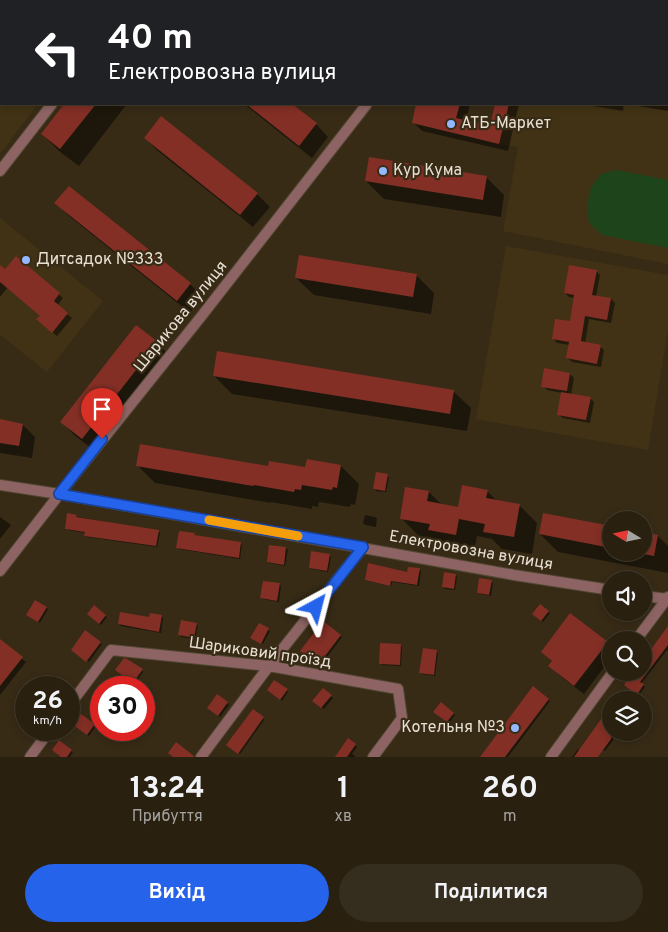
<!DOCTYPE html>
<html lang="uk">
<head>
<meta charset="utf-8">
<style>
  body { margin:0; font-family:Overpass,sans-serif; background:#352d1e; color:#f1f3f6; height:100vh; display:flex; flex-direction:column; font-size:19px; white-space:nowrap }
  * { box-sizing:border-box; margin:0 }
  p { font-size:16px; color:#a5a39f }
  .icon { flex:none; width:28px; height:28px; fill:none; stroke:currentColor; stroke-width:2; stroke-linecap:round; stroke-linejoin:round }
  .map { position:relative; height:757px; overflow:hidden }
  .panel { display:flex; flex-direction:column; background:#292010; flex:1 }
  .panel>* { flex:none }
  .banner { position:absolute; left:0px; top:0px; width:669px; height:105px; box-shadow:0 2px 8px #0003,0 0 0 1px #453e30; background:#202124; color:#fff; overflow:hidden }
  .needle { width:32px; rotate:280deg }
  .fabs { position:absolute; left:602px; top:511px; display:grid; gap:10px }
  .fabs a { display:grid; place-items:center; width:50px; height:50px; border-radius:50%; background:#292010; box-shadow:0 2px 8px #0003,0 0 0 1px #453e30; font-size:25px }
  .speed { position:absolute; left:15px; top:676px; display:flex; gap:10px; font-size:25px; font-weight:700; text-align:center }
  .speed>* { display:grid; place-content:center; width:65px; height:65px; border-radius:50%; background:#292010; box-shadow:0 2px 8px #0003,0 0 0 1px #453e30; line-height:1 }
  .speed small { font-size:12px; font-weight:400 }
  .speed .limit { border:8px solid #d22; background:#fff; color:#111 }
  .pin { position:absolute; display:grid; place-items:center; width:42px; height:42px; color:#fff; margin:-51px -21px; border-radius:50% 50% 50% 0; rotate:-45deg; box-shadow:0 0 5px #0007 }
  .pin .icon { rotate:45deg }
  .me { position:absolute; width:55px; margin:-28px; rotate:38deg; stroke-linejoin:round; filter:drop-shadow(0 0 4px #0008) }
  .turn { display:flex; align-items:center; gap:18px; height:105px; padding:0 25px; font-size:22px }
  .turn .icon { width:65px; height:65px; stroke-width:2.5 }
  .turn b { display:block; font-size:35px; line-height:42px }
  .eta { display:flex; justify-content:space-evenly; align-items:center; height:85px; text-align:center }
  .eta b { font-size:30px; font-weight:700; line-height:35px }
  .primary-button { display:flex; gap:10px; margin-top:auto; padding:10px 25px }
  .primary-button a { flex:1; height:58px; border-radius:30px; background:#2563eb; color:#fff; font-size:20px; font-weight:700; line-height:58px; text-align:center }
  .primary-button a+a { background:#352d1e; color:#f1f3f6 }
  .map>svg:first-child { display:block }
</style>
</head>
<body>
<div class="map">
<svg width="668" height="757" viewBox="0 0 668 757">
  <rect width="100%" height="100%" fill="#372b16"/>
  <!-- built -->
  <path fill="#413215" d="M 0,0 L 117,0 L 116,1 L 1,1 L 1,104 L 38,104 L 0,154 Z
    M 488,0 L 668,0 L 668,264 L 503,231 L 518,147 L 499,144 L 509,104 L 668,104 L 668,1 L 487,1 Z
    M 0,218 L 103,301 L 47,372 L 0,335 Z
    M 506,246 L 668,275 L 668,330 L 648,450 L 476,419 Z"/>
  <!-- green -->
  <path fill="#1d441b" d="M 617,170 L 668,180 L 668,248 L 602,235 L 589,223 L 587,205 L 591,187 L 601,174 Z"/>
  <!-- shadow -->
  <path fill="#0007" d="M 6,0 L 51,0 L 50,1 L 5,1 Z
    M 54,0 L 67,0 L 66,1 L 56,1 Z
    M 163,0 L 180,0 L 179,1 L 161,1 Z
    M 304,0 L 350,0 L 352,1 L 305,1 Z
    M 617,0 L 630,0 L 637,1 L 617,1 Z
    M 668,90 L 668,111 L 626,104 L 668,104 Z
    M 66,104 L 127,104 L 79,166 L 60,152 L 42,134 Z
    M 244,104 L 290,104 L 316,124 L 328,137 L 312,158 Z
    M 417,104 L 470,104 L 466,121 L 491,127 L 496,104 L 519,104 L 508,151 L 422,131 L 413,122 Z
    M 581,104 L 624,104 L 623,111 Z
    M 145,138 L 257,194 L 270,207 L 253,227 L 158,151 Z
    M 486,177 L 504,195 L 501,217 L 384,199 L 366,181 Z
    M 56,203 L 190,284 L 203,297 L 190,313 L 69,216 Z
    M 16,258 L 63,298 L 57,306 L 72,318 L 57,336 L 42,323 L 41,316 L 8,287 L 0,297 L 0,266 L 5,271 Z
    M 596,271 L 600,275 L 596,297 L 611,299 L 615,303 L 611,323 L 589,319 L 585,343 L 600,346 L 604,350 L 601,367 L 572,362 L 568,358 L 570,345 L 557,343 L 553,338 L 571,323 L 575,298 L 569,297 L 565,293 Z
    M 416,275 L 434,293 L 431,314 L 314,295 L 296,278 Z
    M 137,327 L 157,343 L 170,356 L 95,451 L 74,435 L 62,422 Z
    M 570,374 L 574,378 L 571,395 L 590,398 L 594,402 L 590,423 L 563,418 L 558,414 L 562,393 L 547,390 L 543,386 Z
    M 214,376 L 453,391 L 471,408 L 467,431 L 232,394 Z
    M 0,421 L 23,425 L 35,437 L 32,458 L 0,453 Z
    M 138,466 L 306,469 L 341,466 L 359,484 L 355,505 L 351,504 L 350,507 L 319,502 L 318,507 L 312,506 L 312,509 L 271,502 L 271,503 L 155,483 Z
    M 387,475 L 389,477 L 386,492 L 376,491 L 374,489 Z
    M 406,488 L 429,492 L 442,505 L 459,508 L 487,491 L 498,502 L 520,506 L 537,523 L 532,554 L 502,549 L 492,539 L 477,536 L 474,552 L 448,548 L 440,540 L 419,536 L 401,518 Z
    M 544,514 L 611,527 L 611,552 L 644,552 L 644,533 L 658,536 L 668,546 L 668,573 L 558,552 L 540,534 Z
    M 365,515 L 375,517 L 377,519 L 376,527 L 365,525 L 363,523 Z
    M 76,516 L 78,517 L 158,531 L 160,533 L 157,547 L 87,537 L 85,535 L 86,533 L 68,530 L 66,529 Z
    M 0,517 L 11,525 L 0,539 Z
    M 194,535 L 196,537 L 240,543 L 242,545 L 240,559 L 179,549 L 178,547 Z
    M 270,546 L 286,548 L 288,550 L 285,566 L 270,563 L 268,562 Z
    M 329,555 L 331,557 L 328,572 L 312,569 L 310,568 Z
    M 419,570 L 421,571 L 419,586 L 392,582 L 391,586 L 368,581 L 366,580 L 408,573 Z
    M 456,575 L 457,577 L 455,590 L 445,589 L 443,587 Z
    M 491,581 L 493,583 L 491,596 L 480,594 L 478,593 Z
    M 279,584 L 281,586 L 279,602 L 263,599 L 262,598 Z
    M 540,605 L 550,613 L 543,622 L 534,614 Z
    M 94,607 L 107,617 L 101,625 L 88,614 Z
    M 46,608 L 48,609 L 40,623 L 30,616 Z
    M 571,615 L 611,647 L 611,658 L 584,694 L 559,675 L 550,666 L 553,662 L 542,652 Z
    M 162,617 L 163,618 L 161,633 L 121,626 L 119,624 Z
    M 196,624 L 198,626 L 195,639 L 181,637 L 180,635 Z
    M 268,630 L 270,631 L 263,644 L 254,639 Z
    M 664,634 L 668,637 L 668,651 L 667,650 L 641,684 L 645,687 L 639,695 L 627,686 L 644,672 L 644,660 Z
    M 340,636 L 342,637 L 324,661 L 314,653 L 310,657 L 302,651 Z
    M 0,641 L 26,662 L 0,695 Z
    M 100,643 L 102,644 L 89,662 L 74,652 Z
    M 400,645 L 402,647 L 401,666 L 382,665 L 381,664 Z
    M 437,652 L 438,653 L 435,676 L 422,674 L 420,672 Z
    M 142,670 L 143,672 L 135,683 L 119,671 Z
    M 323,689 L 333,698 L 324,709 L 314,701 Z
    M 287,690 L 288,692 L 282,701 L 270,692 Z
    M 101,691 L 101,698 L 98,695 Z
    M 144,694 L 150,699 L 144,708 Z
    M 548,699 L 550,701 L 508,757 L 482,757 Z
    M 227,703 L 229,705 L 220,717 L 210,709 Z
    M 611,703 L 611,730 L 608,734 L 614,739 L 605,751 L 603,750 L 597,757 L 572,757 L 578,749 L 580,751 L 608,712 L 606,710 Z
    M 441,704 L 455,715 L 449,723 L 437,713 Z
    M 263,718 L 264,720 L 240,754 L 229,746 Z
    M 94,725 L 96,726 L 89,736 L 76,727 Z
    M 349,740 L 357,747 L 352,754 L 356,757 L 339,757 Z
    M 59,742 L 73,752 L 70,757 L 62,757 Z"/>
  <!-- building -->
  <path fill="#832f25" d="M 64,104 L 96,104 L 60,149 L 41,134 Z
    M 246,104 L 292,104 L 317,123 L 299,146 Z
    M 416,104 L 460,104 L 456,118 L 490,126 L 495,104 L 509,104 L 499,144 L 412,123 Z
    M 161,116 L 258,193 L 240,215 L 144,138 Z
    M 369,157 L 487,176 L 483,200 L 365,181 Z
    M 69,186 L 191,283 L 177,301 L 54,203 Z
    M 299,255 L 417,274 L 413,297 L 295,278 Z
    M 16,256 L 60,293 L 54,301 L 68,313 L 52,333 L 36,319 L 40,316 L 0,282 L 0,265 L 5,269 Z
    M 569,265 L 597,270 L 592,295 L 611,298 L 607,320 L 585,316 L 581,341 L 601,345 L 597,364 L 566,358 L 569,342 L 552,339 L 555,319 L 570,321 L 574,295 L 564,293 Z
    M 136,325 L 158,342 L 82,439 L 60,422 Z
    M 217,351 L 454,390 L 450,414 L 213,376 Z
    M 544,368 L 570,373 L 567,391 L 541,387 Z
    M 561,392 L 591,397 L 586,420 L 557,415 Z
    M 0,419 L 23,424 L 19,446 L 0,443 Z
    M 140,444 L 268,466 L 269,461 L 305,467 L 307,459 L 341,465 L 337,488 L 333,487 L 332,490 L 302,485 L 301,490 L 295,489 L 294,492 L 254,485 L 253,486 L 136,466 Z
    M 376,472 L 388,474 L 385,491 L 373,489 Z
    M 462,485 L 488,490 L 486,498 L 520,504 L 514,537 L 483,532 L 485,524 L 459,519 L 456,535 L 428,530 L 430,524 L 400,519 L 405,487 L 429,491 L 427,501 L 458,507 Z
    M 67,513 L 77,515 L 76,517 L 159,530 L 156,546 L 84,536 L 85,532 L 65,529 Z
    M 543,513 L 611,526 L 611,548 L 539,534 Z
    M 179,531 L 195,533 L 194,535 L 241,542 L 239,558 L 176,548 Z
    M 644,532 L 658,535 L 654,556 L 644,554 Z
    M 269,545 L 286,547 L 284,565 L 267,562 Z
    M 311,551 L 330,554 L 327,571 L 309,568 Z
    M 368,563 L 407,572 L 408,567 L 420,568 L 417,585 L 391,581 L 390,586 L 365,580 Z
    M 444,572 L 456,574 L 454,589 L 442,587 Z
    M 479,578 L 492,580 L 489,595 L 477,593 Z
    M 263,581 L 280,583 L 277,601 L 260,598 Z
    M 35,600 L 47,607 L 38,622 L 26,615 Z
    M 540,604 L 549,611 L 541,621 L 532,614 Z
    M 94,605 L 106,615 L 99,624 L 87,614 Z
    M 120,612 L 149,617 L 150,613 L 162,615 L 159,632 L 118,624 Z
    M 570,613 L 608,642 L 574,686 L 548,666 L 552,661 L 541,652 Z
    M 181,620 L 197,623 L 194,638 L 178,635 Z
    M 323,621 L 341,635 L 322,660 L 312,652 L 308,657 L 300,651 Z
    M 259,623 L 269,628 L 261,644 L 250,638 Z
    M 668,626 L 668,645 L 640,682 L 644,684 L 637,695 L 624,685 L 633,672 L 644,672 L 644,659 Z
    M 85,630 L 101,642 L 86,662 L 71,650 Z
    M 0,639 L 23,657 L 0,686 Z
    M 380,643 L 401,644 L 400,665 L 379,664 Z
    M 423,648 L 437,650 L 434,675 L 419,673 Z
    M 124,658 L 127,659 L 143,669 L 133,683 L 115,670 Z
    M 274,680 L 288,689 L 280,700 L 267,690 Z
    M 533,686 L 549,699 L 505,757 L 480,757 Z
    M 323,688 L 332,695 L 321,708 L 312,701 Z
    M 217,694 L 228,702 L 218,716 L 207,708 Z
    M 441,702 L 454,713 L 447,722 L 433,712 Z
    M 611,705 L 611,739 L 598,757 L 574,757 Z
    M 253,709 L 264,717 L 238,754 L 226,745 Z
    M 81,714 L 95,724 L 87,735 L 73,725 Z
    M 348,738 L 356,744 L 347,757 L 335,757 Z
    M 59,740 L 72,750 L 67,757 L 61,757 L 52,750 Z
    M 176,742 L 194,756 L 194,757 L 173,757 L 168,753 Z"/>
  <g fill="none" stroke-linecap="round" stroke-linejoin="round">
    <defs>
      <path id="street" d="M 132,1 L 133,0
        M 447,1 L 448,0
        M 0,171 L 52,104
        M 0,485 L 59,494 L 514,575 L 611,590
        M 0,571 L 68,483 L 200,318 L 367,104
        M 644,596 L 668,599
        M 636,640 L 668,597
        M 69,706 L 111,650 L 269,666 L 398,689 L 402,718 L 373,757
        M 30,757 L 50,730
        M 201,757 L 269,666 L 363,547
        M 551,757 L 613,672"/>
    </defs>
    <!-- street casing -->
    <use href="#street" stroke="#534834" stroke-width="12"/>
    <!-- street -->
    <use href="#street" stroke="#8d6463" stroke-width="10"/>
  </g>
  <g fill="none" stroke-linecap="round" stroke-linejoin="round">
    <defs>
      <path id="route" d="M 102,439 L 59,494 L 363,547 L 316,607"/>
    </defs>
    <!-- route casing -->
    <use href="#route" stroke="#184099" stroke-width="12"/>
    <!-- route -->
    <use href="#route" stroke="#2563eb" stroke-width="9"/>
    <!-- slow -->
    <path stroke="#f59e0b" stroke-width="9" d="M 209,520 L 298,536"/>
  </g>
  <!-- markers -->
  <g fill="#94b7fd" stroke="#372b16" stroke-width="2">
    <circle cx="451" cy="124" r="5"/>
    <circle cx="383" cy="171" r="5"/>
    <circle cx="26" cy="260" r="5"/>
    <circle cx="515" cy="728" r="5"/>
  </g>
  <g text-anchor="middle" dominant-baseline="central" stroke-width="4.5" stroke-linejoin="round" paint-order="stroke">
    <!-- poi labels -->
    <g font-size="16" fill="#e8e0d3" stroke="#372b16" text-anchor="start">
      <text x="461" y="124">АТБ-Маркет</text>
      <text x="393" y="171">Кур Кума</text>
      <text x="36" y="260">Дитсадок №333</text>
      <text x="505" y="728" text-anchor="end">Котельня №3</text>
    </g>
    <!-- street labels -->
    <g font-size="16" fill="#e8e0d3" stroke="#372b16">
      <text transform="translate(181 317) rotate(-51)">Шарикова вулиця</text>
      <text transform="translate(471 551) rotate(10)">Електровозна вулиця</text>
      <text transform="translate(260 653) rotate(8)">Шариковий проїзд</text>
    </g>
  </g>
</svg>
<div class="fabs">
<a><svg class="needle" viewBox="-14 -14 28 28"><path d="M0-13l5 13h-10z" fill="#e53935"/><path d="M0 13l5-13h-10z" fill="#a5a39f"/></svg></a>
<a><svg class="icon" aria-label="sound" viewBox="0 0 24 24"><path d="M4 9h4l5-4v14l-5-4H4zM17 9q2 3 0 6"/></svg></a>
<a><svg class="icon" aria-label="search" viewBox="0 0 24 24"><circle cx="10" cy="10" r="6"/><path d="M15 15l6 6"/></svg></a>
<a><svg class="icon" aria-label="layers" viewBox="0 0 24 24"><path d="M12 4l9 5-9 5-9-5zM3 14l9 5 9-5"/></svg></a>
</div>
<div class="speed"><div>26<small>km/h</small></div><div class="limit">30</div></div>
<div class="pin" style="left:102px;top:439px;background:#d93025"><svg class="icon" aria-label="arrive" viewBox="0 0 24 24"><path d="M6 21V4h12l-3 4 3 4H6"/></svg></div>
<svg class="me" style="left:316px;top:607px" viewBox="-20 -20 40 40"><path d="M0-17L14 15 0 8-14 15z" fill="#2563eb" stroke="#fff" stroke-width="4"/></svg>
<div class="banner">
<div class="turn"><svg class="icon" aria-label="left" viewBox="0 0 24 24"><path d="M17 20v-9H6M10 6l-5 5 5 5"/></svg><div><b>40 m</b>Електровозна вулиця</div></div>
</div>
</div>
<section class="panel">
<div class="eta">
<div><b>13:24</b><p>Прибуття</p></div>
<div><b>1</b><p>хв</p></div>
<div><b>260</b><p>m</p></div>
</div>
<div class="primary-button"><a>Вихід</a><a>Поділитися</a></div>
</section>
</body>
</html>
